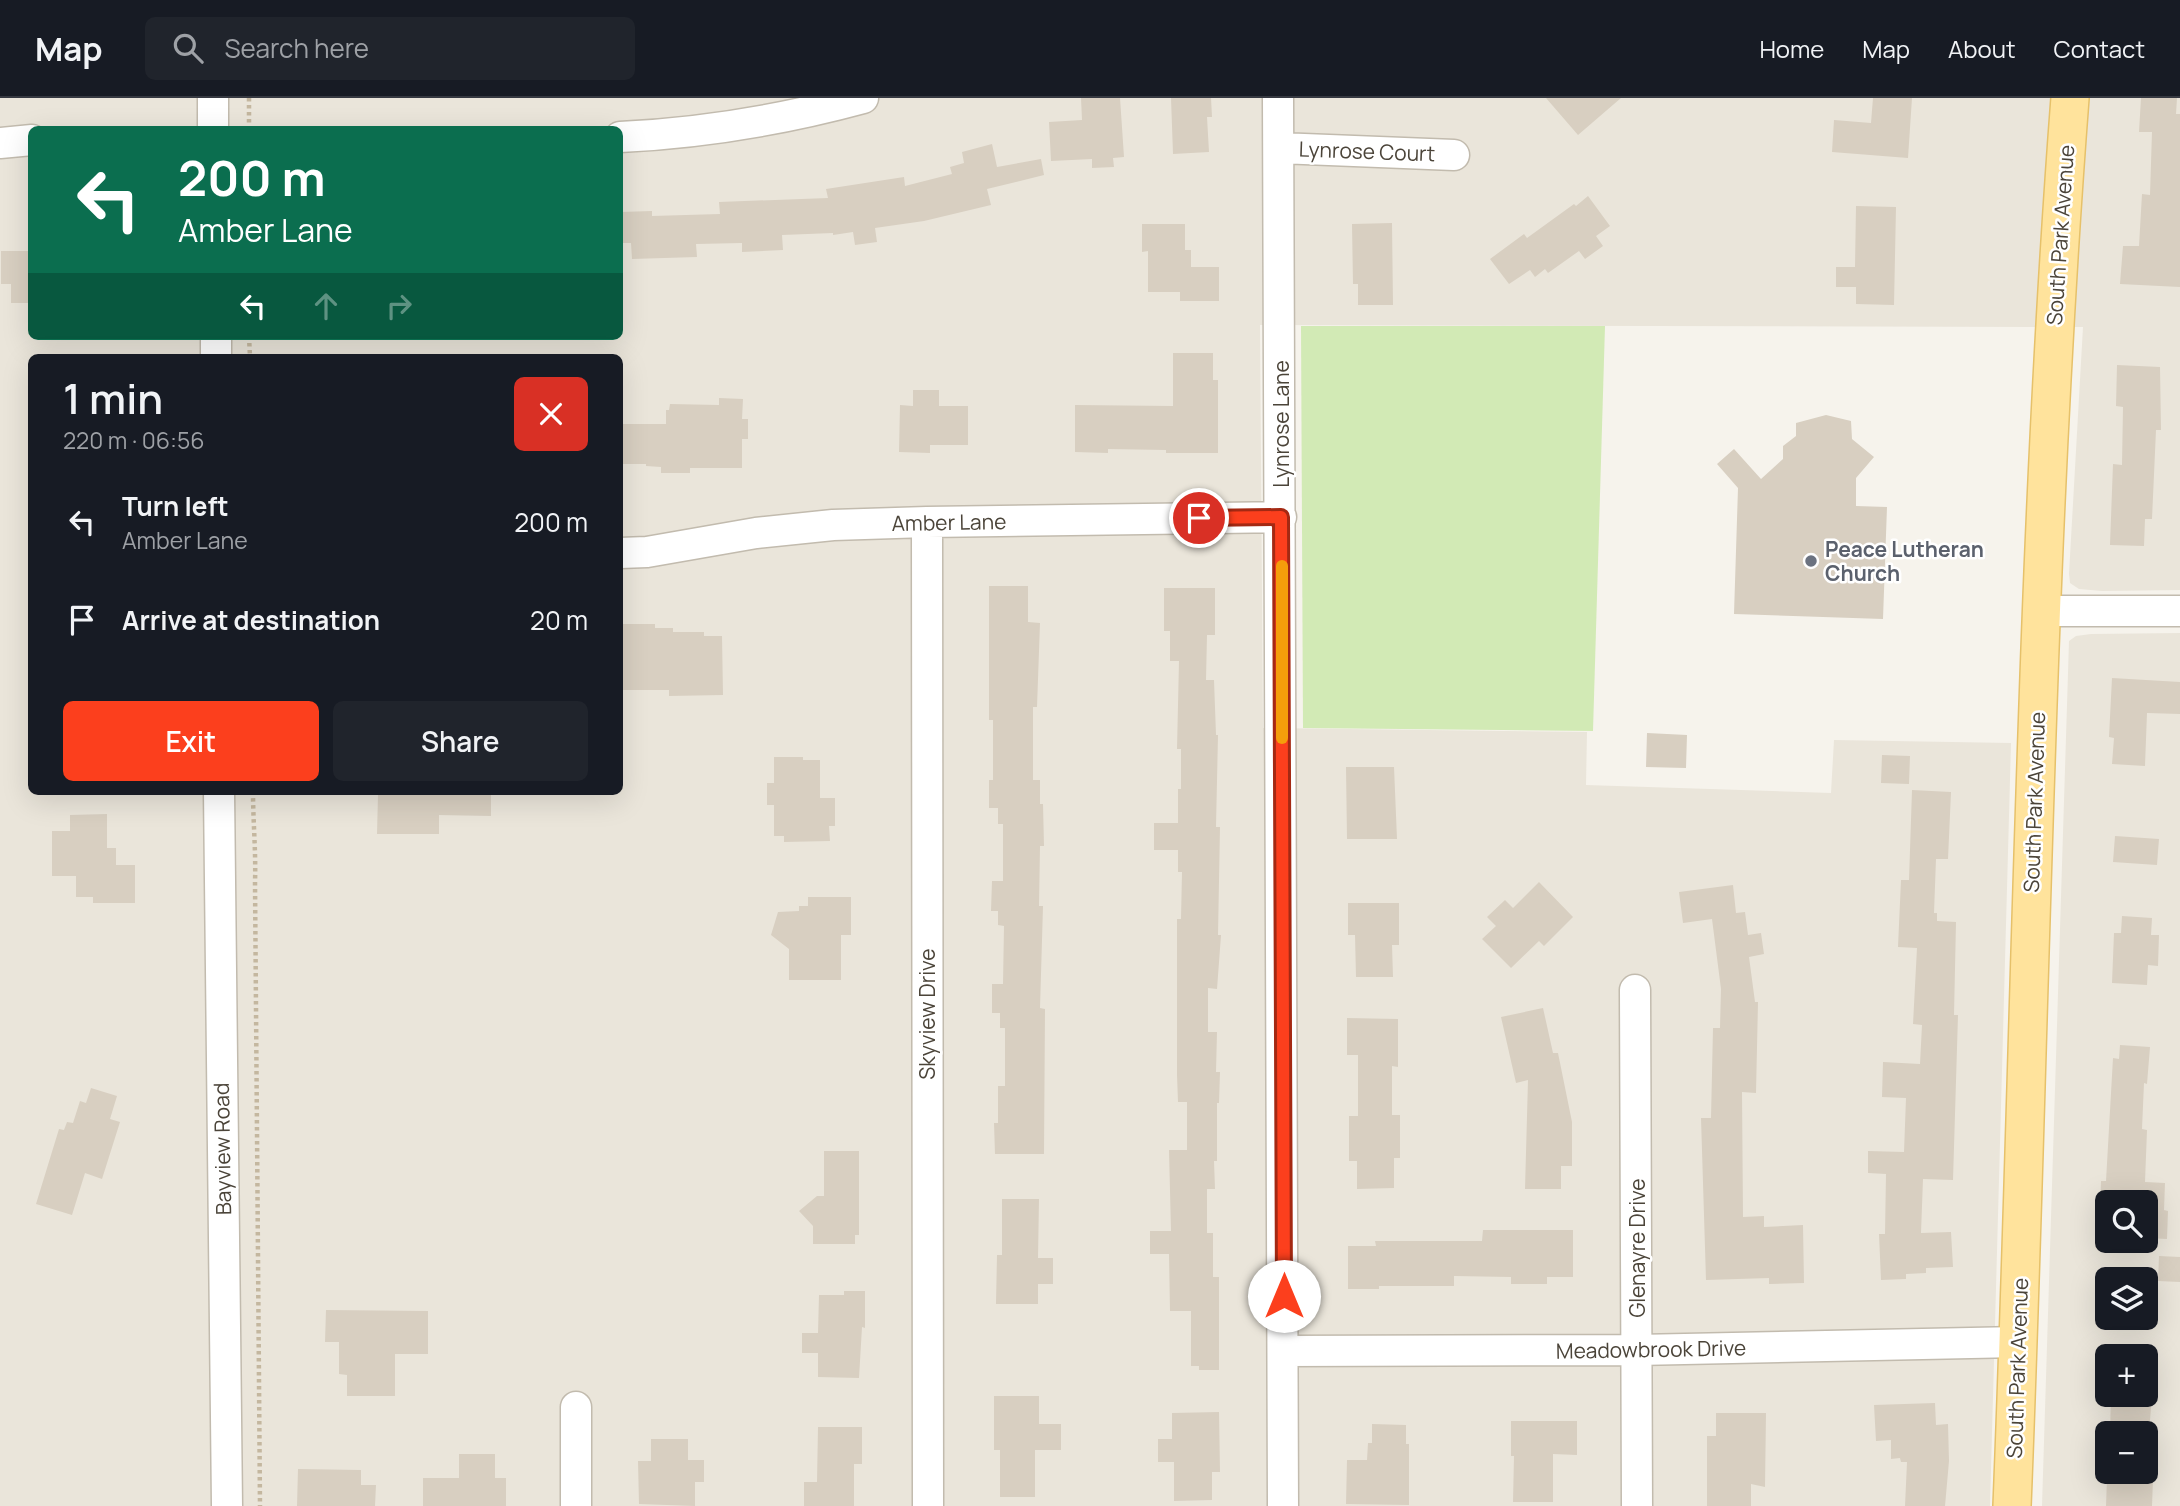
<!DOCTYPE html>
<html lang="en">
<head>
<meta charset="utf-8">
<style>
  body { margin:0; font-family:Manrope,sans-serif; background:#20242c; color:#f1f3f6; height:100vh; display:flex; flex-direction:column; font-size:26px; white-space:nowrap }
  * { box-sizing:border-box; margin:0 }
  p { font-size:23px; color:#9ea1a6 }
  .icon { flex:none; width:38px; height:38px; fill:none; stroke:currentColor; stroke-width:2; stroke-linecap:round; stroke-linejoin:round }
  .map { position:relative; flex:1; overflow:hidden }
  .panel { position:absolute; left:28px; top:256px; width:595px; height:441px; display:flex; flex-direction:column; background:#171b24; border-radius:10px; box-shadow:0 7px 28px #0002 }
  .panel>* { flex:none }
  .banner { position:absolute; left:28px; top:28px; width:595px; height:214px; border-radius:10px; box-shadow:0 7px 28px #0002; background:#0b6e4f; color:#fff; overflow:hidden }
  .tools { position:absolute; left:2095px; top:1092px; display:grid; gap:14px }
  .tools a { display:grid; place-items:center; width:63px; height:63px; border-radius:10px; background:#171b24; box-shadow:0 7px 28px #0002; font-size:35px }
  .pin { position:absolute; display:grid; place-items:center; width:60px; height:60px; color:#fff; margin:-30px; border:4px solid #fff; border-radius:50%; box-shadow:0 2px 7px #0007 }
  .me { position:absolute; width:77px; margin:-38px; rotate:0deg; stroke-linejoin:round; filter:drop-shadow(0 0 5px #0008) }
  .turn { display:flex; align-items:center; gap:24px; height:147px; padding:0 35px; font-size:32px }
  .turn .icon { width:91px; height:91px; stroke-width:2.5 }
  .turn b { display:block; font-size:49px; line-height:60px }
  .lanes { display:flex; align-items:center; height:66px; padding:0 35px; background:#0003; justify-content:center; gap:35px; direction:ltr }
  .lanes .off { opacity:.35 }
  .round { display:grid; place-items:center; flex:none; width:74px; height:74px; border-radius:10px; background:#20242c }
  .head { display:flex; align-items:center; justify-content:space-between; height:119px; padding:0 35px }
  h1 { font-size:42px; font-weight:600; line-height:52px }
  .cta { display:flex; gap:14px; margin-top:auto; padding:14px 35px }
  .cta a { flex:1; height:80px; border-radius:10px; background:#fc3f1d; color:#fff; font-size:28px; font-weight:600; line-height:80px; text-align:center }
  .cta a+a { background:#20242c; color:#f1f3f6 }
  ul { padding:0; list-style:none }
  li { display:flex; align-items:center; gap:21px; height:98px; padding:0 35px }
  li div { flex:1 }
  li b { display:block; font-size:26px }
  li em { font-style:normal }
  header { display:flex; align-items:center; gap:42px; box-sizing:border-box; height:98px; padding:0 35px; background:#171b24; border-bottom:2px solid #363941 }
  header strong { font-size:33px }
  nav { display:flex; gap:38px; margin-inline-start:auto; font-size:24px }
  .search { width:490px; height:63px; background:#20242c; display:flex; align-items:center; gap:18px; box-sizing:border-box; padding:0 24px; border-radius:10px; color:#9ea1a6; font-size:26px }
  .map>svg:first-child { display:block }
</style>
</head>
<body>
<header>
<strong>Map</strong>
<div class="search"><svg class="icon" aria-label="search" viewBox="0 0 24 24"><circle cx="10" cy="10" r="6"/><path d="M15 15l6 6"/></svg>Search here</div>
<nav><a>Home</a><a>Map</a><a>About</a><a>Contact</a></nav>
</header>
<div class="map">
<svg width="2180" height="1408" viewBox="0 0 2180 1408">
  <rect width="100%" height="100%" fill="#f6f3ec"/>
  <!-- residential -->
  <path fill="#eae5da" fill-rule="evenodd" d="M 0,0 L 2180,0 L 2180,492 L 2102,493 L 2079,491 L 2070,485 L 2069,476 L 2083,229 L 1260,227 L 1263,630 L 1587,634 L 1586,687 L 1831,695 L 1834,642 L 2011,645 L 1990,1408 L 0,1408 ZM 32,32 L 620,32 L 620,238 L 32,238 ZM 32,259 L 620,259 L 620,693 L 32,693 Z
    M 2180,535 L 2180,1408 L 2042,1408 L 2069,543 L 2076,538 L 2091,536 ZM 2107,1104 L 2146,1104 L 2146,1143 L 2107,1143 ZM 2107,1181 L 2146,1181 L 2146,1220 L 2107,1220 ZM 2107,1258 L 2146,1258 L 2146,1297 L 2107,1297 ZM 2107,1335 L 2146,1335 L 2146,1374 L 2107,1374 Z"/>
  <!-- green -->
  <path fill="#d2eab5" d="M 1301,228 L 1605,228 L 1593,633 L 1303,630 Z"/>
  <!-- building -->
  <path fill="#d8cfc1" d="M 1081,0 L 1120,0 L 1124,59 L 1113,60 L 1114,69 L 1092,70 L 1092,61 L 1051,63 L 1049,24 L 1082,22 Z
    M 1171,0 L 1211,0 L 1212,19 L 1207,19 L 1209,54 L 1173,56 Z
    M 1546,0 L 1621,0 L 1578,37 Z
    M 1873,0 L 1912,0 L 1908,60 L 1832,54 L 1834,22 L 1871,25 Z
    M 2141,0 L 2177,0 L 2176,16 L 2180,16 L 2180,189 L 2120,186 L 2123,148 L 2139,148 L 2142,96 L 2150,97 L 2152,34 L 2139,34 Z
    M 992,46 L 997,69 L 1041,61 L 1044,77 L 987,91 L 991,107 L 924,123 L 875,130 L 877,144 L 855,147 L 853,134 L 833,137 L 833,135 L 782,137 L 783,152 L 742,154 L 742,145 L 696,146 L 697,159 L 632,161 L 631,145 L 620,145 L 620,114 L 652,113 L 652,118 L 720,116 L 719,104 L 828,100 L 826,91 L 904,79 L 905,88 L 952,76 L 950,69 L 964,65 L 962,54 Z
    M 1588,98 L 1610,128 L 1596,138 L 1603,148 L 1585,161 L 1579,153 L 1548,175 L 1545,171 L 1535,179 L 1530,172 L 1509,186 L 1490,161 L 1524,136 L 1527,140 L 1574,106 L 1576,108 Z
    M 1856,108 L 1896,109 L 1894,207 L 1856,206 L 1856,189 L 1836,189 L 1836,169 L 1855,169 Z
    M 1392,125 L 1393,207 L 1358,207 L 1358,186 L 1353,186 L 1352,126 Z
    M 1142,126 L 1185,126 L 1185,152 L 1191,152 L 1191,169 L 1219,169 L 1219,203 L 1180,203 L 1180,194 L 1148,194 L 1148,153 L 1142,154 Z
    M 1,153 L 32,153 L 32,205 L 11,205 L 11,186 L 1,186 Z
    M 1173,255 L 1213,255 L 1213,282 L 1218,282 L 1218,355 L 1166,355 L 1166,352 L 1108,351 L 1108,355 L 1075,354 L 1075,307 L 1173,308 Z
    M 2117,267 L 2160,269 L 2161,332 L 2156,332 L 2152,421 L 2145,421 L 2144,448 L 2110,447 L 2113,366 L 2122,367 L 2123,309 L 2116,308 Z
    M 913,292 L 939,292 L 939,308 L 968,308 L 968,347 L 930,347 L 930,355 L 899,354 L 900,307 L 913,308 Z
    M 719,300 L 743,301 L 742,321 L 748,321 L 748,341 L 742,341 L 742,370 L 690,370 L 690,375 L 661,375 L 661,369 L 646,368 L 646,366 L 620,366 L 620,326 L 666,326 L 666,312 L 669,312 L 670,306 L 719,307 Z
    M 1826,317 L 1851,323 L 1852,341 L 1874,359 L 1856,380 L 1856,408 L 1887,409 L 1883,521 L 1734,516 L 1738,390 L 1717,366 L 1734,351 L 1761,381 L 1783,361 L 1783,348 L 1796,338 L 1796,325 Z
    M 989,488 L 1028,488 L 1028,524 L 1040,525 L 1037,609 L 1033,609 L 1033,682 L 1040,682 L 1040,706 L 1043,706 L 1044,748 L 1040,748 L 1039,808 L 1043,808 L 1040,910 L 1045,911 L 1044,1056 L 995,1056 L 994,1025 L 998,1025 L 998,988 L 1005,988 L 1005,930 L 1000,930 L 1000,915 L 992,915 L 992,886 L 1003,886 L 1004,828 L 998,827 L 998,813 L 991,813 L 992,783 L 1003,783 L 1003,726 L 998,726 L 998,710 L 989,710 L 989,682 L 993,682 L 993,622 L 989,622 Z
    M 1164,490 L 1215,490 L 1215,537 L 1207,537 L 1206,582 L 1214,582 L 1216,637 L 1218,637 L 1216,729 L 1220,729 L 1218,837 L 1221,837 L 1217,891 L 1208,890 L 1208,934 L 1217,934 L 1216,974 L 1220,974 L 1219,1005 L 1217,1005 L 1217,1063 L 1214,1063 L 1215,1091 L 1207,1091 L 1207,1135 L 1213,1135 L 1213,1179 L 1219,1179 L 1219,1272 L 1199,1272 L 1199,1268 L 1191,1268 L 1191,1213 L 1170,1213 L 1169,1156 L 1150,1156 L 1150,1133 L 1171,1133 L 1169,1052 L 1187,1052 L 1187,1004 L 1178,1004 L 1177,977 L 1177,821 L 1181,821 L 1182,774 L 1178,774 L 1178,752 L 1154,752 L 1154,725 L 1178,725 L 1178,691 L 1181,691 L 1181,651 L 1177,651 L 1179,563 L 1170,563 L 1170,533 L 1164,533 Z
    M 620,526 L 655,526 L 655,530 L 673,530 L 673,534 L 704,534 L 704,538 L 722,538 L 723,597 L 669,598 L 669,592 L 622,592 L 622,580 L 620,580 Z
    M 2112,580 L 2180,584 L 2180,616 L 2147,615 L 2145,668 L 2112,666 L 2114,640 L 2109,639 Z
    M 1647,635 L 1687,637 L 1686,670 L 1646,669 Z
    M 1882,657 L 1910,658 L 1909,686 L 1881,685 Z
    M 774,659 L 803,659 L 803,662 L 820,662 L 820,700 L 835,700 L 835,728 L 829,728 L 830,743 L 784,744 L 784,738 L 774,738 L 774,707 L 767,707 L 767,685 L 774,685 Z
    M 1346,669 L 1394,669 L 1397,741 L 1347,741 Z
    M 1912,692 L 1951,694 L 1948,761 L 1936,761 L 1934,815 L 1937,815 L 1937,823 L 1956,824 L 1954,917 L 1958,917 L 1953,1082 L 1923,1081 L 1921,1135 L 1951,1134 L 1953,1169 L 1926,1170 L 1926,1175 L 1906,1176 L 1906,1181 L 1881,1182 L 1879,1136 L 1885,1136 L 1886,1076 L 1868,1075 L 1868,1053 L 1904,1054 L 1906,1000 L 1882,999 L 1883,964 L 1920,966 L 1922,927 L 1913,926 L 1917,850 L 1898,849 L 1901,782 L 1909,782 Z
    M 445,693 L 491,693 L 491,718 L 439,717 L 439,736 L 377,736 L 378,697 L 445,697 Z
    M 107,716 L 107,750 L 116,750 L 116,767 L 135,767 L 135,805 L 93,805 L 93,799 L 76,799 L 76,778 L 52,778 L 52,733 L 70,733 L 70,717 Z
    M 2115,738 L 2159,741 L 2157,767 L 2113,764 Z
    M 1539,784 L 1573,819 L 1544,848 L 1539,843 L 1511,870 L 1482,841 L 1496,828 L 1487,819 L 1505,802 L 1513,810 Z
    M 1733,787 L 1736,815 L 1745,814 L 1748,837 L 1761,835 L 1764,856 L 1749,859 L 1755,904 L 1758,904 L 1756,995 L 1742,994 L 1743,1119 L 1764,1118 L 1764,1129 L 1803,1127 L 1804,1185 L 1769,1186 L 1769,1180 L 1706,1182 L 1701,1020 L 1711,1020 L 1713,930 L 1720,930 L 1721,891 L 1712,821 L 1683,825 L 1679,794 Z
    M 808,799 L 851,799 L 851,837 L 841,837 L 841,882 L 789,882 L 789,851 L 771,837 L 778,814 L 799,813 L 799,808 L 808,808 Z
    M 1348,805 L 1399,805 L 1399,847 L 1392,847 L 1393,879 L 1356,879 L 1355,837 L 1348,837 Z
    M 2122,818 L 2152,820 L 2151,837 L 2159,837 L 2158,868 L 2148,867 L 2147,887 L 2112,885 L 2114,835 L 2121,835 Z
    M 1543,910 L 1553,955 L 1558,955 L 1572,1024 L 1572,1068 L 1561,1068 L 1561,1091 L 1525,1091 L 1528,982 L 1516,985 L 1501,919 Z
    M 1347,920 L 1398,921 L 1398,969 L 1392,968 L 1392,1017 L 1400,1017 L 1400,1060 L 1394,1060 L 1394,1090 L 1357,1091 L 1357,1063 L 1349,1063 L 1349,1018 L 1358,1018 L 1358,957 L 1347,957 Z
    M 2120,947 L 2150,949 L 2147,986 L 2144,985 L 2142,1031 L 2147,1032 L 2145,1084 L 2165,1085 L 2164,1112 L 2168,1113 L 2167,1141 L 2146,1140 L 2146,1104 L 2107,1104 L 2107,1114 L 2100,1114 L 2101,1083 L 2106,1083 L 2113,960 L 2119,961 Z
    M 91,990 L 117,998 L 110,1021 L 120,1024 L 102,1081 L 85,1075 L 72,1117 L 36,1106 L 59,1031 L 64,1032 L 67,1024 L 73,1025 L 80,1003 L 86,1005 Z
    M 824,1053 L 859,1053 L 859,1137 L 855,1137 L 855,1146 L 813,1146 L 813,1128 L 799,1113 L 817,1098 L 824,1098 Z
    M 1002,1101 L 1039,1101 L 1038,1160 L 1053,1160 L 1053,1186 L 1038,1186 L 1038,1206 L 996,1206 L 997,1157 L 1002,1157 Z
    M 1483,1132 L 1573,1132 L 1573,1179 L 1547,1179 L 1547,1186 L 1511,1186 L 1511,1179 L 1454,1178 L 1454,1188 L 1379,1188 L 1379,1191 L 1348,1191 L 1348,1148 L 1376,1148 L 1375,1143 L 1482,1143 Z
    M 2159,1158 L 2180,1159 L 2180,1184 L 2158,1183 Z
    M 844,1193 L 865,1193 L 865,1230 L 862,1229 L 859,1280 L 818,1279 L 818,1255 L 802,1255 L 802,1235 L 818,1235 L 819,1197 L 844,1197 Z
    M 326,1212 L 428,1213 L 428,1256 L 395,1256 L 395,1298 L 347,1298 L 347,1277 L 339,1276 L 339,1244 L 325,1244 Z
    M 2111,1297 L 2152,1297 L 2149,1335 L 2110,1335 Z
    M 994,1298 L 1039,1298 L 1039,1326 L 1061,1326 L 1061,1352 L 1035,1352 L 1035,1399 L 1000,1399 L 1000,1352 L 994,1352 Z
    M 1935,1305 L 1936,1327 L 1948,1326 L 1949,1363 L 1945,1408 L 1905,1408 L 1907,1364 L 1901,1364 L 1900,1360 L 1891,1361 L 1891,1342 L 1876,1343 L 1874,1307 Z
    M 1219,1314 L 1220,1374 L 1212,1374 L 1212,1402 L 1174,1403 L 1174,1364 L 1158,1364 L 1158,1341 L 1172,1341 L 1172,1315 Z
    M 1716,1315 L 1766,1315 L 1765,1389 L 1751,1386 L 1751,1408 L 1707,1408 L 1707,1338 L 1716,1338 Z
    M 1511,1323 L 1577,1323 L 1577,1357 L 1553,1356 L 1553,1404 L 1513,1404 L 1514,1358 L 1511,1358 Z
    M 1372,1326 L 1406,1327 L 1406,1346 L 1409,1346 L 1409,1407 L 1346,1406 L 1347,1362 L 1367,1362 L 1368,1345 L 1372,1345 Z
    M 818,1329 L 862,1329 L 862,1366 L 854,1366 L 854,1408 L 804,1408 L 804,1384 L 817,1384 Z
    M 651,1341 L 688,1341 L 688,1362 L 704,1362 L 704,1384 L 695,1384 L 695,1408 L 639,1406 L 638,1363 L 651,1363 Z
    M 459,1356 L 495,1356 L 495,1380 L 506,1380 L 506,1408 L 423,1408 L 423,1380 L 459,1380 Z
    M 298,1371 L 361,1372 L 361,1387 L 376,1387 L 375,1408 L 297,1408 Z
    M 2107,1380 L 2153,1381 L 2152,1408 L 2106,1408 Z"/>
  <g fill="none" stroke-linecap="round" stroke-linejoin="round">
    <defs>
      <path id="minor" d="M 1278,0 L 1283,1408
        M 213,32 L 213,0
        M 620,39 C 703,35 782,22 863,0
        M 0,45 L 32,42
        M 1279,50 L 1454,57
        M 216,238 L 216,259
        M 927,424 L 928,1408
        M 620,455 L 647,454 L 756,435 L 833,427 L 927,424 L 1281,419
        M 2041,513 L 2180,513
        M 219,693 L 227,1408
        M 1635,892 L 1637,1408
        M 1284,1253 L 1637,1252 L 2019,1244
        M 576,1408 L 576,1309"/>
      <path id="major" d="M 2012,1408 C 2031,939 2034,469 2070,0"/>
    </defs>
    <!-- minor casing -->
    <use href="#minor" stroke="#c2bbae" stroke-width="33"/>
    <!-- major casing -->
    <use href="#major" stroke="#e6c16a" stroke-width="40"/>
    <!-- path -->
    <path stroke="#c4b79f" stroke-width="4.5" stroke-dasharray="3.5 3.5" stroke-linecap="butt" d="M 249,0 L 249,32
      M 249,238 L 250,259
      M 253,693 C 253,724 256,753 255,784 L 260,1408"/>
    <!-- minor -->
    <use href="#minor" stroke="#fff" stroke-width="30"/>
    <!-- major -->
    <use href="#major" stroke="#ffe39c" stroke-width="37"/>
  </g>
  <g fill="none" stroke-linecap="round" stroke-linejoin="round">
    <defs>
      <path id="route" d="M 1199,420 L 1281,419 L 1284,1198"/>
    </defs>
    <!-- route casing -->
    <use href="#route" stroke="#a42913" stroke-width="18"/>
    <!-- route -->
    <use href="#route" stroke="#fc3f1d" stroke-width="12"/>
    <!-- slow -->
    <path stroke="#f59e0b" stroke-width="12" d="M 1282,468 L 1282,640"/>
  </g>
  <!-- markers -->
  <circle fill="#6b7280" stroke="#fff" stroke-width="2.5" cx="1811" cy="463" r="7"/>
  <g text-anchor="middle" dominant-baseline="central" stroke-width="5" stroke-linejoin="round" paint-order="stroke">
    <!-- street labels -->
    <g font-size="21" fill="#4b4439" stroke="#fff">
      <text transform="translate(1367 53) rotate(2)">Lynrose Court</text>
      <text transform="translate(2060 137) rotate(-86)">South Park Avenue</text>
      <text transform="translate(1281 326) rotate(-90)">Lynrose Lane</text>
      <text transform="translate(949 424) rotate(-1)">Amber Lane</text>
      <text transform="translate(2034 704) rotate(-88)">South Park Avenue</text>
      <text transform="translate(927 916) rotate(-90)">Skyview Drive</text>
      <text transform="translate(222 1051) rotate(-91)">Bayview Road</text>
      <text transform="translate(1637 1150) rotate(-90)">Glenayre Drive</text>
      <text transform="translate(1651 1251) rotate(-1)">Meadowbrook Drive</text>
      <text transform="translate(2017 1270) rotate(-88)">South Park Avenue</text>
    </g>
    <!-- worship labels -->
    <g font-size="21" font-weight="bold" fill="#5b616d" stroke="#fff" text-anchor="start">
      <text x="1825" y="451">Peace Lutheran<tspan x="1825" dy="24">Church</tspan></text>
    </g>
  </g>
</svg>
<div class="tools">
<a><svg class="icon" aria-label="search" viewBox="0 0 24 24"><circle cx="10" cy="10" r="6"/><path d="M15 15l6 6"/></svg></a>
<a><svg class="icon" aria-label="layers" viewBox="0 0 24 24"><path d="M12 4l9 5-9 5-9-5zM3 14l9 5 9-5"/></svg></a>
<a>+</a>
<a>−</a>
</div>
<div class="pin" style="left:1199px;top:420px;background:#d93025"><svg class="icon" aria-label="arrive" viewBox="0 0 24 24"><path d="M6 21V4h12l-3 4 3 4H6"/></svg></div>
<svg class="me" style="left:1284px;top:1198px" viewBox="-20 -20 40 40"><circle r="19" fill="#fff"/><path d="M0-13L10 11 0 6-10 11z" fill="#fc3f1d"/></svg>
<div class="banner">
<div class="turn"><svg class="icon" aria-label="left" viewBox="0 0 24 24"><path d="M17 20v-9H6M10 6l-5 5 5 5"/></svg><div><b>200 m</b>Amber Lane</div></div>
<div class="lanes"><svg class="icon" aria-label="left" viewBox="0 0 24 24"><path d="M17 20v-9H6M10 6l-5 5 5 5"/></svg><svg class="icon off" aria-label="ahead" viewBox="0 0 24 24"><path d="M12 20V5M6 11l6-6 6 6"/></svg><svg class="icon off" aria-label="right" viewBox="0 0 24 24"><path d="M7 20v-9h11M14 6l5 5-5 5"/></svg></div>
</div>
<section class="panel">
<div class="head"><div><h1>1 min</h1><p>220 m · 06:56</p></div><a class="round" style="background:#d93025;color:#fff"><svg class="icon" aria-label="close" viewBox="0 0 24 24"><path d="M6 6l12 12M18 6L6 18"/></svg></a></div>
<ul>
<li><svg class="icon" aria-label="left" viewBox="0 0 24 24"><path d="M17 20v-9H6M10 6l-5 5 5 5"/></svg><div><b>Turn left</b><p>Amber Lane</p></div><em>200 m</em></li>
<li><svg class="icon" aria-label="arrive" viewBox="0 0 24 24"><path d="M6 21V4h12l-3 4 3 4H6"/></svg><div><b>Arrive at destination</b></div><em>20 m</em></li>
</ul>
<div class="cta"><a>Exit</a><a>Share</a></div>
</section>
</div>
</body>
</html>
